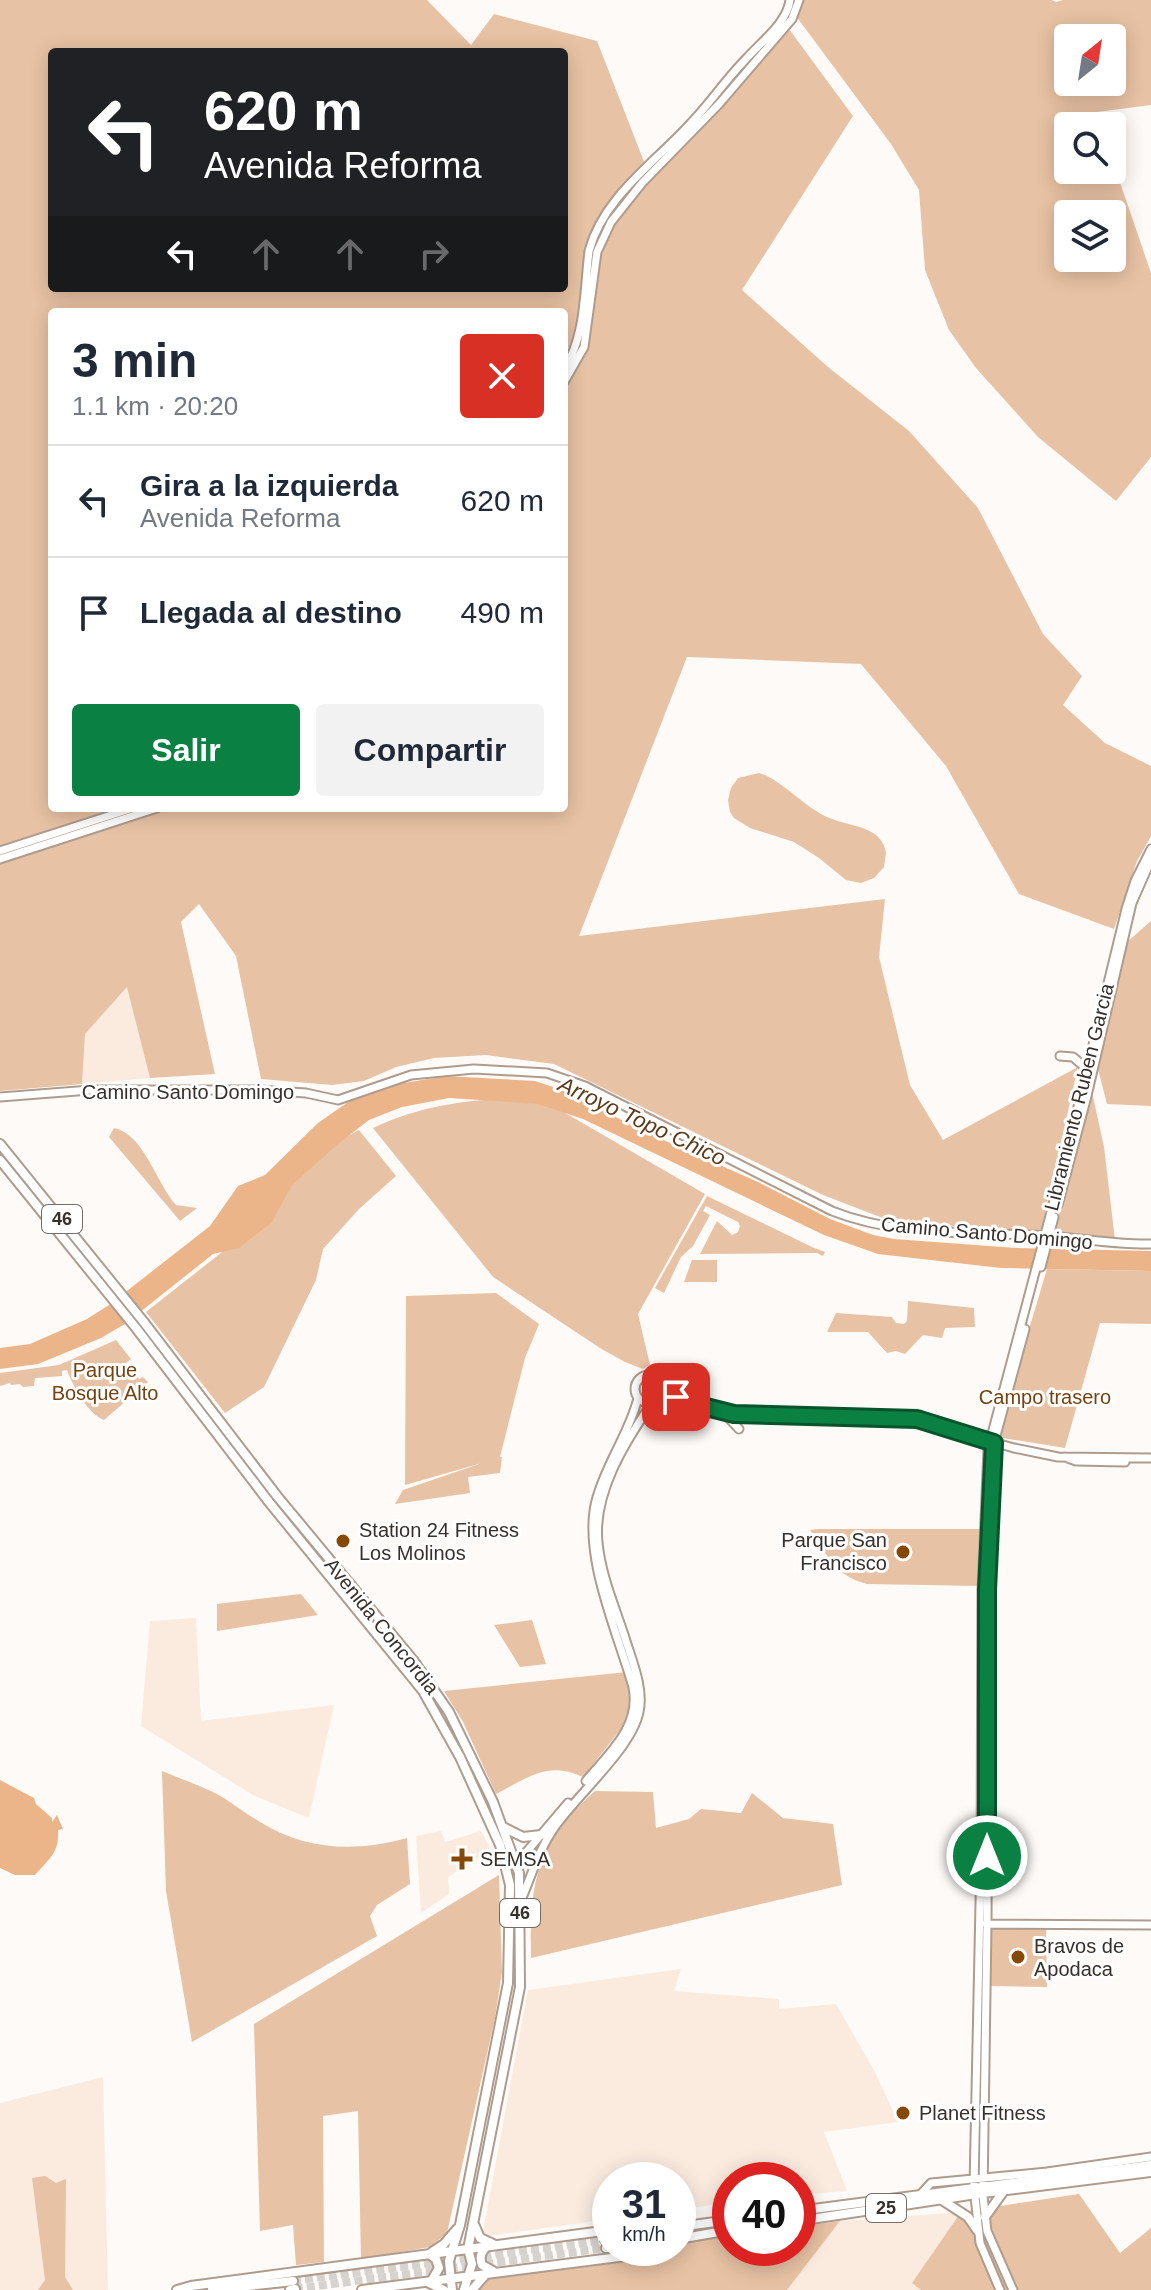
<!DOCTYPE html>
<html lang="es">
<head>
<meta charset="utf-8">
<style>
  body { margin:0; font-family:Arial,sans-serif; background:#f2f2f3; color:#1f2937; height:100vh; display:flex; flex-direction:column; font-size:30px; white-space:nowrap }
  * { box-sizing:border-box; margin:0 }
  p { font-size:26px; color:#747a83 }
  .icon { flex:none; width:44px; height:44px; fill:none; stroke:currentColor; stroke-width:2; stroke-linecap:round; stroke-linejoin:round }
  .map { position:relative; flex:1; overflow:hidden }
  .drawer { position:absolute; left:48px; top:308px; width:520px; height:504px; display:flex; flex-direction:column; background:#fff; border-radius:8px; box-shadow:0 4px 20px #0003 }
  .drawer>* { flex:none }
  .banner { position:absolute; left:48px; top:48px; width:520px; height:244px; border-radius:8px; box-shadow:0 4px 20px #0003; background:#202124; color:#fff; overflow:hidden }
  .needle { width:52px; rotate:30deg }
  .buttons { position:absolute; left:1054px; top:24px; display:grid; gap:16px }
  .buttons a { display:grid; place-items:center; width:72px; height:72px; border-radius:8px; background:#fff; box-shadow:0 4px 20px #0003; font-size:40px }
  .speed { position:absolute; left:592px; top:2162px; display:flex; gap:16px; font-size:40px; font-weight:700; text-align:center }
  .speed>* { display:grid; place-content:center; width:104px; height:104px; border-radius:50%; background:#fff; box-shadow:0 4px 20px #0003; line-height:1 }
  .speed small { font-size:20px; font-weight:400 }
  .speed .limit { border:12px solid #d22; background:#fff; color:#111 }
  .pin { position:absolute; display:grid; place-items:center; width:68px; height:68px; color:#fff; margin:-34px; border-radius:16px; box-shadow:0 4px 12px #0006 }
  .me { position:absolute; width:88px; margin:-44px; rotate:0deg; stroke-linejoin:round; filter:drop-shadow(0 0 6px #0008) }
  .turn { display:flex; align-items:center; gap:28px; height:168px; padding:0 24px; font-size:36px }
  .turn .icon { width:104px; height:104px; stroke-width:2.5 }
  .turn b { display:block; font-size:56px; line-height:68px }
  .lanes { display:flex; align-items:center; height:76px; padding:0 24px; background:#0003; justify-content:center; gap:40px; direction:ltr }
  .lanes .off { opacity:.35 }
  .round { display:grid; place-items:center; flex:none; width:84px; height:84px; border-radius:8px; background:#f2f2f3 }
  .overview { display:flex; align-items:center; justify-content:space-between; height:136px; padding:0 24px }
  h1 { font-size:48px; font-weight:600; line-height:60px }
  .primary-button { display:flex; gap:16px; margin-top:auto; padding:16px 24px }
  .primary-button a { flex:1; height:92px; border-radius:8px; background:#0b8043; color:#fff; font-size:32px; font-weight:600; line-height:92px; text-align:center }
  .primary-button a+a { background:#f2f2f3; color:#1f2937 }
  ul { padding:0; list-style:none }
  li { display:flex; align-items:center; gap:24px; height:112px; padding:0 24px; border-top:2px solid #e0e1e3 }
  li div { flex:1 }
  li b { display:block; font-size:30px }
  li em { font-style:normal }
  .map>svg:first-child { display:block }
</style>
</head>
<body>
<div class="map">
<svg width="1151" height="2290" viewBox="0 0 1151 2290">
  <rect width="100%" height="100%" fill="#fefaf7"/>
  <!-- built -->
  <path fill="#fbebdf" d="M 128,986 L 150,1078 L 82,1084 L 85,1034 Z
    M 196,1618 L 201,1721 L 334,1705 L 309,1818 L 253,1795 L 141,1726 L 150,1621 Z
    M 441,1831 L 445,1842 L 481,1831 L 491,1850 L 448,1877 L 449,1894 L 421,1913 L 416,1836 Z
    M 681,1969 L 674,1991 L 779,1999 L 779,2009 L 836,2004 L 875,2072 L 898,2122 L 824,2132 L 847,2191 L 798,2195 L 798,2180 L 730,2180 L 730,2202 L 678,2210 L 678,2180 L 610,2180 L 610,2219 L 482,2237 L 528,1990 Z
    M 103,2077 L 108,2290 L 0,2290 L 0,2103 Z
    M 961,2212 L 913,2283 L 921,2290 L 787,2290 L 840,2221 Z"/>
  <!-- green -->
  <path fill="#e8c2a4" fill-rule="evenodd" d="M 0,0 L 427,0 L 471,45 L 494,14 L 597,41 L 650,177 L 786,25 L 853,116 L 742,290 L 828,367 L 909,431 L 978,508 L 1043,634 L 1082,676 L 1063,705 L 1105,743 L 1151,766 L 1151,836 L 1137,861 L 1114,929 L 1019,894 L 946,766 L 861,664 L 687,657 L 579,936 L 885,899 L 879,957 L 910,1085 L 943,1140 L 1078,1067 L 1041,1231 L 1004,1231 L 888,1220 L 823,1195 L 554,1064 L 486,1055 L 434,1058 L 396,1067 L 364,1081 L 332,1085 L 261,1079 L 236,956 L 199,904 L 181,922 L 215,1074 L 150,1078 L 127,987 L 85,1034 L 82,1084 L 0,1091 ZM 52,52 L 564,52 L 564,288 L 52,288 ZM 52,312 L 564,312 L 564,808 L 52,808 Z
    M 798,0 L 1052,0 L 1056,2 L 1063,0 L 1151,0 L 1151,105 L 1097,112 L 1101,126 L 1068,126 L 1068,170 L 1112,170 L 1112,159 L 1151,273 L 1151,457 L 1116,501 L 1038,437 L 976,368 L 949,330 L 925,270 L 919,190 L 891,144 L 796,16 ZM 1068,38 L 1112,38 L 1112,82 L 1068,82 ZM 1068,214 L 1112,214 L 1112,258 L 1068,258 Z
    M 759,773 C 781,779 803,806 827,817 C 849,827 882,825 886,853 L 884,867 L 874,878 L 861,883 L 846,880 L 819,858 L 794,842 L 750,828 L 734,818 L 730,812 L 728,800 L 731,788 L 738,778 Z
    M 1151,921 L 1151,1106 L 1107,1104 L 1097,1065 L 1127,942 Z
    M 1092,1092 L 1104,1147 L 1115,1240 L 1054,1232 Z
    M 515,1098 L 548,1103 L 705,1194 L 638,1314 L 650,1365 L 643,1369 L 625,1362 L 600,1348 L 493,1277 L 373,1128 C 419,1106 465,1100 515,1098 Z
    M 114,1128 C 144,1134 156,1183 176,1205 L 197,1208 L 180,1221 L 109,1137 Z
    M 359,1130 L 396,1176 L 359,1209 L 323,1249 L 316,1280 L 264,1387 L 225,1413 L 146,1312 L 245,1234 L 248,1219 L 329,1146 Z
    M 707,1196 L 812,1247 L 825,1252 L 823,1256 L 817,1253 L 700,1254 L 717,1221 L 732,1235 L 738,1232 L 740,1226 L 738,1222 L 706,1206 L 703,1211 L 710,1215 L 693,1246 L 681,1257 L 664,1293 L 655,1288 Z
    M 692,1260 L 717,1260 L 717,1282 L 684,1282 Z
    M 1047,1269 L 1151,1271 L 1151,1324 L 1100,1323 L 1065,1448 L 997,1437 Z
    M 496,1293 L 539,1324 L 525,1358 L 500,1457 L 502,1457 L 500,1473 L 468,1477 L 470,1493 L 395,1504 L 403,1490 L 482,1463 L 405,1485 L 406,1296 Z
    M 908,1301 L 974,1308 L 975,1327 L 945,1328 L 942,1338 L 923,1335 L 905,1354 L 896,1351 L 887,1353 L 868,1332 L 827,1332 L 836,1313 L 892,1317 L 896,1323 L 904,1324 L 907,1321 Z
    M 116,1340 L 131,1359 L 126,1363 L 139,1379 L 143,1377 L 148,1382 L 104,1420 C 87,1413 73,1386 67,1370 L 62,1371 L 62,1376 L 35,1378 L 34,1386 L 23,1387 L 20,1384 L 11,1385 L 10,1383 L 0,1386 L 0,1373 L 59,1365 Z
    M 818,1529 L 981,1529 L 979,1586 L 867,1584 C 834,1575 829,1557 810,1530 Z
    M 301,1594 L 318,1615 L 217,1631 L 217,1604 Z
    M 532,1620 L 546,1664 L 520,1667 L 494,1625 Z
    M 627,1672 L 633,1700 L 628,1720 L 583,1777 C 547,1760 528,1778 496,1794 L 463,1722 L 444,1691 Z
    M 162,1771 C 183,1780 205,1787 224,1798 C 236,1806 248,1815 260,1822 C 307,1851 356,1852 407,1838 L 410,1884 L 377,1905 L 370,1916 L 377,1936 L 192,2042 L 166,1891 Z
    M 595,1791 L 653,1792 L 656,1828 L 689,1819 L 701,1809 L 741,1813 L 752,1793 L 783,1818 L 833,1824 L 842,1885 L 531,1958 C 530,1883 535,1844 595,1791 Z
    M 499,1875 L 502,1972 L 495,2018 L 447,2233 L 430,2247 L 361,2259 L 358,2111 L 323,2116 L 324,2262 L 296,2265 L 293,2225 L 260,2231 L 254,2024 Z
    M 989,1927 L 1046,1928 L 1047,1987 L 988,1986 Z
    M 45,2176 L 56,2183 L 66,2179 L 65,2277 L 73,2290 L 38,2290 L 45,2280 L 32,2178 Z
    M 1079,2194 L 1120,2253 L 1151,2228 L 1151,2290 L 921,2290 L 912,2283 L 961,2212 Z
    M 840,2221 L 787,2290 L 474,2290 L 491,2276 L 651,2255 L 678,2248 L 678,2245 L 692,2240 L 730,2235 L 730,2248 L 798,2248 L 798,2227 Z"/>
  <!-- water -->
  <path fill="#ecb589" d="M 446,1076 L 535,1081 L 565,1091 L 641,1130 L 758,1182 L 830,1219 L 873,1235 L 894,1239 L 1016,1248 L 1151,1251 L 1151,1271 L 1001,1268 L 878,1254 L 824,1235 L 583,1119 L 538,1104 L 449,1098 L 402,1107 L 369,1120 L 338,1144 L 292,1185 L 272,1222 L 239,1248 L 213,1254 L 125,1324 L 101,1338 L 38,1364 L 0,1369 L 0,1348 L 30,1344 L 87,1319 L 109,1305 L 210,1226 L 238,1186 L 265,1175 L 318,1123 L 351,1100 L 392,1085 Z
    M 0,1780 L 34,1798 L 36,1804 L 52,1818 L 52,1822 L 57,1815 L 63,1829 L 58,1830 C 60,1852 48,1860 35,1875 L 15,1875 L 0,1868 Z"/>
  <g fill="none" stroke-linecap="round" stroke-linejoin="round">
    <!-- primary-tunnel -->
    <path stroke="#d6d2ce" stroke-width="8" stroke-dasharray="8 4" stroke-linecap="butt" d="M 293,2281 L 605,2240
      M 295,2289 L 606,2248"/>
    <defs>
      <path id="secondary" d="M 564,370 C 586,335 584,291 589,251 C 603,197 656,162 691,123 C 711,102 727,78 747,58 C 762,41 787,23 790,0
        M 564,382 L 584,347 L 597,252 L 611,222 L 642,183 L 719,104 L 792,19 L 799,0
        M 0,851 L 133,808
        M 0,859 L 157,808
        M 1060,1056 L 1073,1057 L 1087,1069
        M 0,1097 L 90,1090 L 259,1090 L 306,1093 L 338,1100 L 411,1075 L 474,1069 L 547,1073 L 585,1086 L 832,1211 C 900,1238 974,1231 1046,1236 C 1081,1238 1116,1245 1151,1244
        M 1058,1205 L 1087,1096 L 1132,903 L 1151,860
        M 1041,1267 L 1054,1217
        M635 1389a14 14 0 1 1 28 0a14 14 0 1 1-28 0Z
        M 663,1386 L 671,1395 L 685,1399
        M 655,1402 L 672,1401 L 734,1414 L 907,1418 L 1014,1448 L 1058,1457 L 1151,1458
        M 723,1412 L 739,1429
        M 1065,1457 L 1076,1461 L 1125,1462
        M 586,1781 C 609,1753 641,1727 633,1687 C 618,1634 582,1555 596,1501 C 605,1465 629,1434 638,1398
        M 517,1863 L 568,1803
        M 521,1900 C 532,1875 538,1851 554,1828 C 576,1796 632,1748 639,1712 C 644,1689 633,1663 626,1641 C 616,1609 601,1576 598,1542 C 593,1493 625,1442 652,1403
        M 986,1924 L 1151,1925
        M 920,2195 L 931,2183 L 1047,2172 L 1151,2157
        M 1000,2290 L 980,2243 L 974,2187 L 981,1856 L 982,1590 L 988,1449 L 1068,1148 L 1126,909 L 1135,881 L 1151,849
        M 1013,2290 L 987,2231 L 983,2196 L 987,1924 L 989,1526 L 994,1443 L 1025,1329"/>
      <path id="primary" d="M 0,1144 L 143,1321 L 277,1496 L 413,1660 L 449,1712 L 493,1802 L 519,1873 L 520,1987 L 468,2249 L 472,2264 L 464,2290
        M 0,1160 L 136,1328 L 269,1502 L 423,1691 L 460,1757 L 500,1845 L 510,1885 L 508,1983 L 460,2225 L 449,2261 L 452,2290
        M 503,1827 L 523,1837 L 541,1835
        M 942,2200 L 968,2217 L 977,2230
        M 798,2211 L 1151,2165
        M 985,2217 L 1003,2192
        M 798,2221 L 983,2193 L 1151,2172
        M 474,2224 L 480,2238 L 493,2244
        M 678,2227 L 730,2220
        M 678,2239 L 730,2230
        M 605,2240 L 610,2239
        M 487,2246 C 481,2252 479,2257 482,2265 L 493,2271
        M 606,2248 L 610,2248
        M 432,2252 L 444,2244 L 457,2229
        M 429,2254 L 436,2259 L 439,2268 L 432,2280
        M 429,2283 L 444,2290
        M 177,2290 L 191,2286 L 610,2230
        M 212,2290 L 293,2281
        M 290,2290 L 295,2289
        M 362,2290 L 642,2254 L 662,2248
        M 472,2290 L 486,2274"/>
    </defs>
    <!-- secondary casing -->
    <use href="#secondary" stroke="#ae9c8e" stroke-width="11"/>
    <!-- primary casing -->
    <use href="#primary" stroke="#ae9c8e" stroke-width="12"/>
    <!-- secondary -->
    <use href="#secondary" stroke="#fff" stroke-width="7"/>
    <!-- primary -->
    <use href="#primary" stroke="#fff" stroke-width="8"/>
  </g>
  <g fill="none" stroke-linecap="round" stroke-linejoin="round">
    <defs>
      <path id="route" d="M 676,1397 L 698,1405 L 734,1414 L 917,1419 L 994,1443 L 987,1590 L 987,1856"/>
    </defs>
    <!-- route casing -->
    <use href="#route" stroke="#07532c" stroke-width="20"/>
    <!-- route -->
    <use href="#route" stroke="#0b8043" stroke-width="14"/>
  </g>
  <!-- markers -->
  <g fill="#854904" stroke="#fff" stroke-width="3">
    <circle cx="343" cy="1541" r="8"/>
    <circle cx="903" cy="1552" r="8"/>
    <path d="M458 1847h8v8h8v8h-8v8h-8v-8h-8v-8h8z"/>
    <circle cx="1018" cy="1957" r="8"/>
    <circle cx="903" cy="2113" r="8"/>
  </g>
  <g text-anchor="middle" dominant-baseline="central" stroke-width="6" stroke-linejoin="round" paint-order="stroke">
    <!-- shield labels -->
    <g fill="#fff" stroke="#746e6a" stroke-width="2">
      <rect x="42" y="1205" width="40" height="28" rx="6"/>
      <rect x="500" y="1899" width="40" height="28" rx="6"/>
      <rect x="866" y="2194" width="40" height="28" rx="6"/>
    </g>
    <g font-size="18" font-weight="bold" fill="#38302a">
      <text x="62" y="1219">46</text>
      <text x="520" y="1913">46</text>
      <text x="886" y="2208">25</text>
    </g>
    <!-- street labels -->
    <g font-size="20" fill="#38302a" stroke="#fff">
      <text x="188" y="1092">Camino Santo Domingo</text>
      <text transform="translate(1079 1097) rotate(-76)">Libramiento Ruben Garcia</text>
      <text transform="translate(987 1233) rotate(5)">Camino Santo Domingo</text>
      <text transform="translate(382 1626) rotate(51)">Avenida Concordia</text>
    </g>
    <!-- park labels -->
    <g font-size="20" fill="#75420f" stroke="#fff">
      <text x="105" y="1370">Parque<tspan x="105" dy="23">Bosque Alto</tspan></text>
      <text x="1045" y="1397">Campo trasero</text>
    </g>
    <!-- poi labels -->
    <g font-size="20" fill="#38302a" stroke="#fff" text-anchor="start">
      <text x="359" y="1530">Station 24 Fitness<tspan x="359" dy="23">Los Molinos</tspan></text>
      <text x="887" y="1540" text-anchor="end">Parque San<tspan x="887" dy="23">Francisco</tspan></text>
      <text x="480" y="1859">SEMSA</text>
      <text x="1034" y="1946">Bravos de<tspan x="1034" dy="23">Apodaca</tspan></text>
      <text x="919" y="2113">Planet Fitness</text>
    </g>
    <!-- water labels -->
    <g font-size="22" font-style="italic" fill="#5e3918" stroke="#fff">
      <text transform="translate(642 1121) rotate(25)">Arroyo Topo Chico</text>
    </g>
  </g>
</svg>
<div class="buttons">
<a><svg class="needle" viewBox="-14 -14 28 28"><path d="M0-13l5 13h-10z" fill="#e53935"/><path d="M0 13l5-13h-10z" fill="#747a83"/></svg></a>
<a><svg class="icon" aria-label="search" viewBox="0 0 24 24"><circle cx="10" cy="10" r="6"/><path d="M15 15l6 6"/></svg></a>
<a><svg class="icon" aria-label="layers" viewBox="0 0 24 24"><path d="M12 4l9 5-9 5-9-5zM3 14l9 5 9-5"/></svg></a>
</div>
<div class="speed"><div>31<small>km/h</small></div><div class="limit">40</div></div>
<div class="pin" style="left:676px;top:1397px;background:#d93025"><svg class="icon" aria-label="arrive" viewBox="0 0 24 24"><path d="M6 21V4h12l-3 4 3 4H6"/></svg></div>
<svg class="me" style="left:987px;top:1856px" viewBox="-20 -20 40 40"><circle r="17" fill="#0b8043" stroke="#fff" stroke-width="3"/><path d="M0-11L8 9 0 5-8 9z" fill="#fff"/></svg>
<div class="banner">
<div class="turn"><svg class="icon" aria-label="left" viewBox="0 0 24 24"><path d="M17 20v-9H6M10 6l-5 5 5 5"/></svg><div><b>620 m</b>Avenida Reforma</div></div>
<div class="lanes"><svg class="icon" aria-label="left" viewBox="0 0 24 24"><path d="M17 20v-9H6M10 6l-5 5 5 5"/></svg><svg class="icon off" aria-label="ahead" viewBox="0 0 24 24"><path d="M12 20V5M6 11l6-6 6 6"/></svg><svg class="icon off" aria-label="ahead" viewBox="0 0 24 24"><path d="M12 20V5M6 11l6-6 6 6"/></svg><svg class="icon off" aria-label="right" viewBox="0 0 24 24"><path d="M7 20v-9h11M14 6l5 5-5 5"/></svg></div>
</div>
<section class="drawer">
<div class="overview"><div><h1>3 min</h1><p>1.1 km · 20:20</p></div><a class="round" style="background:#d93025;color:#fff"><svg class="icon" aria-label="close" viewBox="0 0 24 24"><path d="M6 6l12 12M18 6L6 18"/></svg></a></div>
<ul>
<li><svg class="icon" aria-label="left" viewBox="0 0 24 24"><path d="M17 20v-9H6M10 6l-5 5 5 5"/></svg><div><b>Gira a la izquierda</b><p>Avenida Reforma</p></div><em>620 m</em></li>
<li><svg class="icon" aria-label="arrive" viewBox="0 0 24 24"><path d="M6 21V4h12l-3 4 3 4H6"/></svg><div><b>Llegada al destino</b></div><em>490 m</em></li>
</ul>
<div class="primary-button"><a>Salir</a><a>Compartir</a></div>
</section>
</div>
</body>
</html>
